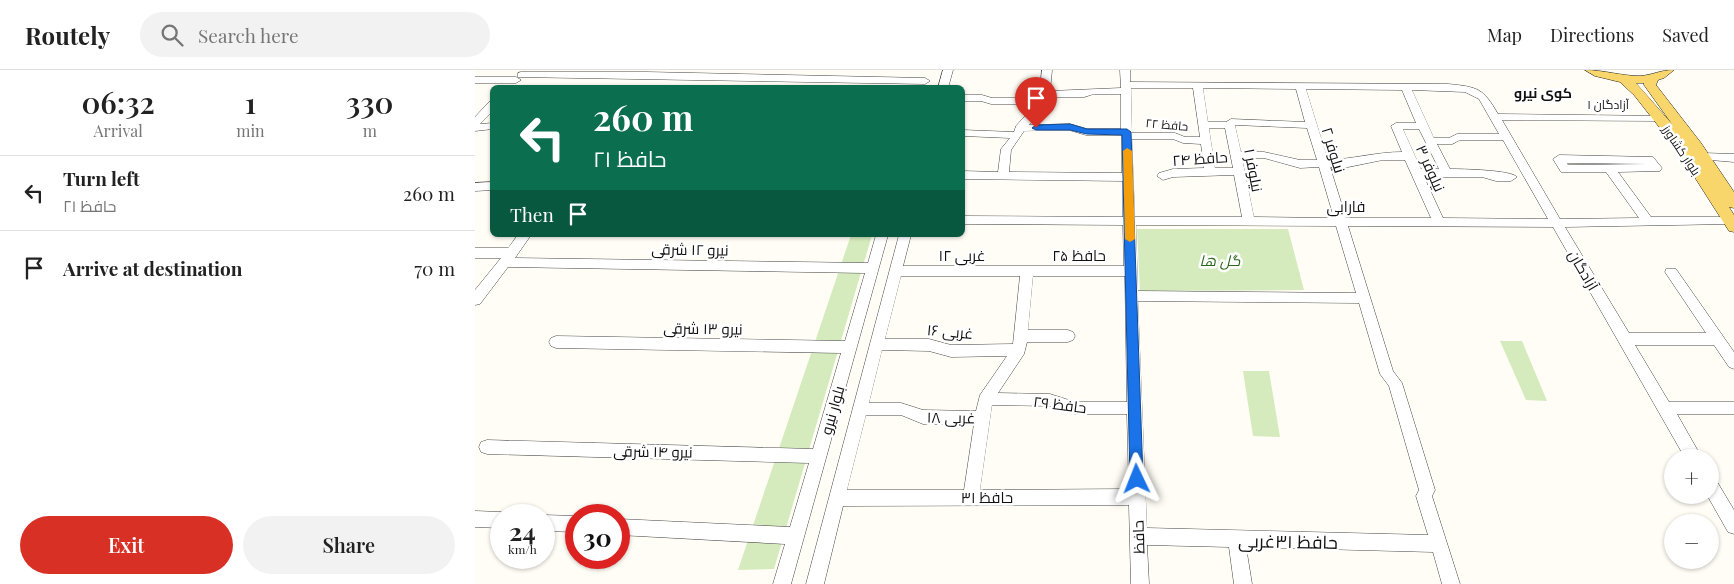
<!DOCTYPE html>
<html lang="en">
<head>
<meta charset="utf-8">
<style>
  body { margin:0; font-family:"Playfair Display",Cairo,serif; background:#f2f2f2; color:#222; height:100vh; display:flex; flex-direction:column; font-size:19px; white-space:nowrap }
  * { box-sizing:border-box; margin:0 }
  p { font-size:16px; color:#767676 }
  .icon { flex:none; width:28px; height:28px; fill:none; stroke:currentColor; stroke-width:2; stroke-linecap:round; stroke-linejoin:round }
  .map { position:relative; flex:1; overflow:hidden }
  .drawer { display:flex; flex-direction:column; background:#fff; width:475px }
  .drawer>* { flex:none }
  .hud { position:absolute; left:15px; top:15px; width:475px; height:152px; border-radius:8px; box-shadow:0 1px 4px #0004; background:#0b6e4f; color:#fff; overflow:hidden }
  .buttons { position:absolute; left:1189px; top:379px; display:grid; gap:10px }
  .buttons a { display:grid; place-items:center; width:55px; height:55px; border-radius:50%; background:#fff; box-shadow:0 1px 4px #0004; font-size:25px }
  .speed { position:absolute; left:15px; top:434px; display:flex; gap:10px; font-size:25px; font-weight:700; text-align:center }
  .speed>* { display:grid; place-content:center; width:65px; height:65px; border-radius:50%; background:#fff; box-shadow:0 1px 4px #0004; line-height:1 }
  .speed small { font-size:12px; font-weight:400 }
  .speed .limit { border:8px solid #d22; background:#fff; color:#111 }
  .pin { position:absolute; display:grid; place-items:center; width:42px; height:42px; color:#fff; margin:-51px -21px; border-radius:50% 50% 50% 0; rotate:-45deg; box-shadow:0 0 5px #0007 }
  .pin .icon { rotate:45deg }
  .me { position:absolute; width:55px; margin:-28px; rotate:358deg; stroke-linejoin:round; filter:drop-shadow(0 0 4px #0008) }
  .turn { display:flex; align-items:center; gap:18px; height:105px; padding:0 20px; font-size:22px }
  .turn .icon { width:65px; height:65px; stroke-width:2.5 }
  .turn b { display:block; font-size:35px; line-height:42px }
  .then { display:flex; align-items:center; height:48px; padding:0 20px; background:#0003; gap:10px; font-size:19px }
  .eta { display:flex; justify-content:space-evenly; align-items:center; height:85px; text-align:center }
  .eta b { font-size:30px; font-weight:600; line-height:35px }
  .button { display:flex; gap:10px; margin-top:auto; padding:10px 20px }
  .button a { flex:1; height:58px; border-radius:30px; background:#d93025; color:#fff; font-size:20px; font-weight:600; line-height:58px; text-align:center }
  .button a+a { background:#f2f2f2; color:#222 }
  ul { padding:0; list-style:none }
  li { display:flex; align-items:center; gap:15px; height:75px; padding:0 20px; border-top:1px solid #e0e0e0 }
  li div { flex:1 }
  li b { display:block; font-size:19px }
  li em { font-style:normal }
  header { display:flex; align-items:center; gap:30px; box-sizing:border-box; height:70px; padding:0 25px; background:#fff; border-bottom:1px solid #e0e0e0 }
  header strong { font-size:24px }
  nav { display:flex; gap:28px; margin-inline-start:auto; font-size:18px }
  .search { width:350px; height:45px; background:#f2f2f2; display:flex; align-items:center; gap:12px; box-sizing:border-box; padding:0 18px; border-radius:28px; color:#767676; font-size:19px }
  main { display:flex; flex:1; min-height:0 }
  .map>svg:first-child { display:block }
</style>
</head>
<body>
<header>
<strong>Routely</strong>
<div class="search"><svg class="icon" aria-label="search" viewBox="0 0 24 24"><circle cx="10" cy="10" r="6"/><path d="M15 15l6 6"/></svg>Search here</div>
<nav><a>Map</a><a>Directions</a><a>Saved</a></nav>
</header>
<main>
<section class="drawer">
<div class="eta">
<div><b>06:32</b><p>Arrival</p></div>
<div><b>1</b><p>min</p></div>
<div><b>330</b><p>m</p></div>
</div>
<ul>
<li><svg class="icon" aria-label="left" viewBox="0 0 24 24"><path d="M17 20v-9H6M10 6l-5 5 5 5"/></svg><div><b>Turn left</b><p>حافظ ۲۱</p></div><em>260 m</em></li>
<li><svg class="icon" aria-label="arrive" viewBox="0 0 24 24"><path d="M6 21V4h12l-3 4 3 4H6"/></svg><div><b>Arrive at destination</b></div><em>70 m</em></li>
</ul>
<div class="button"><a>Exit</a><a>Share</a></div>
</section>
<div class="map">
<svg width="1259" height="514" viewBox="0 0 1259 514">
  <rect width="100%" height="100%" fill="#fffdf5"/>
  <!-- green -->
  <path fill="#d5ebbd" d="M 662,159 L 813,159 L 829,220 L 665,221 Z
    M 376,165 L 397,165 L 299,499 L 263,500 Z
    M 1025,271 L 1047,271 L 1072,331 L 1051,330 Z
    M 768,301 L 794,301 L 805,367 L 778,366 Z"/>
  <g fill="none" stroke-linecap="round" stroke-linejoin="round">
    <defs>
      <path id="minor" d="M 468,0 L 478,0 L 473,18 L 463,18 Z
        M 567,0 L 577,0 L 575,21 L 646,18 L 645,0 L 655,0 L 655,12 L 973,14 C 1003,17 1008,18 1023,44 L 1190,46 L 1191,48 L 1186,51 L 1027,50 L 1085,149 L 1164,148 L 1131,102 L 1086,102 L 1078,89 L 1084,85 L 1178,87 L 1187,98 L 1185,101 L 1143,102 L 1176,147 L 1258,147 L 1259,152 L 1254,154 L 1090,157 L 1154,263 L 1231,263 L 1190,202 L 1191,199 L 1201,199 L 1259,282 L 1259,299 L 1254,297 L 1239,275 L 1160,275 L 1194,332 L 1259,332 L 1259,344 L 1202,344 L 1227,388 L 1210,388 L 1078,157 L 873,156 L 918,301 L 927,313 L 960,420 L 957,426 L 985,514 L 967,514 L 958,482 L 771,477 L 777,514 L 759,514 L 754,477 L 672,475 L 674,514 L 656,514 L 654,435 L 368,436 L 349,514 L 331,514 L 424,165 L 436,165 L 428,196 L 649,196 L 648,155 L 488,154 L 488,146 L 648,147 L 648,111 L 488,109 L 488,101 L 523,102 L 526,79 L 535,68 L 488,66 L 488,60 L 539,62 L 541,56 L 561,34 L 516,34 L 506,31 L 488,31 L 488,25 L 507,25 L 517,28 L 564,28 ZM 656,18 L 718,18 L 725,67 L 710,67 L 700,63 L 657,63 ZM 728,18 L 821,19 L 830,52 L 756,49 L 751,52 L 733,52 ZM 831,19 L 927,20 L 941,53 L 921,53 L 916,56 L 927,82 C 902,82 878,89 853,90 ZM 937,20 L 990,22 L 1004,29 L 1024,64 L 982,64 L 974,68 L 959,68 ZM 619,24 L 646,24 L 646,59 L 612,59 L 595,54 L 554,55 L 573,33 L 574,27 L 609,27 ZM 760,55 L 832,58 L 842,90 L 825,90 L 789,82 L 766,82 ZM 734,58 L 750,58 L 758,98 L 740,98 ZM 928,59 L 944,59 L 964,99 L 946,99 ZM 594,60 L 611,65 L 647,65 L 647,103 L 534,102 L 536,80 L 549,61 ZM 657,69 L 698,69 L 708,73 L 726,74 L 729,98 L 698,99 L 684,103 L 682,106 L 688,110 L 698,107 L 759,105 L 767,147 L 660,147 ZM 985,70 L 1028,70 L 1073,149 L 968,148 L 949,107 L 1007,107 L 1021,111 L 1036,111 L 1042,107 C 1036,100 987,99 975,99 L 962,74 L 977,74 ZM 767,88 L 789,88 L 825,98 L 844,97 L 859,148 L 779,147 ZM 908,90 L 930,90 L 956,148 L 871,148 L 855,97 L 873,97 ZM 1092,93 L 1171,94 L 1172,94 L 1093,95 ZM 661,155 L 861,156 L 881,223 L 663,221 ZM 426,206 L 545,206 L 538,274 L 476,275 L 454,269 L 410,269 ZM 558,206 L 650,206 L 652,332 L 600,332 L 575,324 L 523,323 L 549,284 L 552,272 L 593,272 L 598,270 L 600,266 L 598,262 L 593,260 L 553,260 ZM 663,231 L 884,233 L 905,304 L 914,316 L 944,420 L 941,426 L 953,465 L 672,458 ZM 407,280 L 454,281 L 476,287 L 532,286 L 505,325 L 501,341 L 448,340 L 426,333 L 394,333 ZM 517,335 L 575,336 L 600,344 L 652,344 L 654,419 L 505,420 ZM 391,345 L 426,345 L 448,354 L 499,354 L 489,420 L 372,420 Z
        M 46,2 L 171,2 L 450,8 L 455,11 L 450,14 L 43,7 L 43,3 Z
        M 0,7 L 41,7 L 46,10 L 41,13 L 0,13 Z
        M 18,31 L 18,41 L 5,54 L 18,53 L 18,59 L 0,61 L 0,47 L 14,32 Z
        M 1228,83 L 1259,84 L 1259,92 L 1224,89 L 1222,87 L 1224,85 Z
        M 18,112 L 18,120 L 0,121 L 0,113 Z
        M 43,165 L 56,165 L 40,188 L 393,193 L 401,165 L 413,165 L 316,514 L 298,514 L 310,474 L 144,465 L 144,449 L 315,457 L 334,393 L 12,384 L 6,382 L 4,377 L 6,372 L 12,370 L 338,379 L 366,283 L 81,278 L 76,276 L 74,272 L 76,268 L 81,266 L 370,271 L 390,203 L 33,197 L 5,234 L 0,235 L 0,220 L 26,188 L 0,188 L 0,178 L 33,178 Z
        M 1235,407 L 1241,410 L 1259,440 L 1259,464 L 1253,462 L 1232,425 L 1235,425 Z
        M 0,441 L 26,442 L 32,445 L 26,445 L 26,458 L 0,457 Z
        M 69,445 L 101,446 L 101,462 L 69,461 Z"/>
      <path id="major" d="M 1110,0 C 1129,0 1146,6 1165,6 C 1178,5 1185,0 1199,0 L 1189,8 L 1183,10 L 1181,15 L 1226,73 L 1259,122 L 1259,138 L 1254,137 L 1259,145 L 1259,162 L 1254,161 L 1203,81 L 1159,25 L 1145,12 L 1120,6 ZM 1161,13 L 1169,13 L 1169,15 L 1197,54 Z"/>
    </defs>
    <!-- minor casing -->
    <use href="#minor" stroke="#444" stroke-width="1"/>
    <!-- major casing -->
    <use href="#major" stroke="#222" stroke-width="1"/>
    <!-- minor -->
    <use href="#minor" fill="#fff" fill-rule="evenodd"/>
    <!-- major -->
    <use href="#major" fill="#f9d66b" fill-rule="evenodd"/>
  </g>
  <!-- route -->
  <path fill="#1a73e8" stroke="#114b97" d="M 595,54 L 612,59 L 652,59 L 656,62 L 668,409 L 666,413 L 662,415 L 657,413 L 655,409 L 647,65 L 612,64 L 595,60 L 561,60 L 557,58 L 561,55 Z"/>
  <!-- slow -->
  <path fill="#f59e0b" d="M 652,78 L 657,81 L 660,169 L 655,172 L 650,169 L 648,81 Z"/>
  <g text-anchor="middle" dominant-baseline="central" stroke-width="5" stroke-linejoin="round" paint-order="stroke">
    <!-- far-street labels -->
    <g font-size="12" fill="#111" stroke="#fff">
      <text x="1133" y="34">آزادگان ۱</text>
      <text transform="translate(692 54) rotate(5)">حافظ ۲۲</text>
      <text transform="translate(1207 80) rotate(56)">بلوار کشاورز</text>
    </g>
    <!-- far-neighbourhood labels -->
    <g font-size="14" font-weight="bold" fill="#111" stroke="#fff">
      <text x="1068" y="22">کوی نیرو</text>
    </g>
    <!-- street labels -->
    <g font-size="15" fill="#111" stroke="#fff">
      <text transform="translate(859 80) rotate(73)">نیلوفر ۲</text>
      <text transform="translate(725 88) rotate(-4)">حافظ ۲۴</text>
      <text transform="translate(956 98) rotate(66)">نیلوفر ۳</text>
      <text transform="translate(779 100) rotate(79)">نیلوفر ۱</text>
      <text x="871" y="136">فارابی</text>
      <text transform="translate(215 179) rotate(1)">نیرو ۱۲ شرقی</text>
      <text x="487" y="185">۱۲ غربی</text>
      <text x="604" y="185">حافظ ۲۵</text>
      <text transform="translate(1109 200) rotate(60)">آزادگان</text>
      <text transform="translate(228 258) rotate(1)">نیرو ۱۳ شرقی</text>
      <text transform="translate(475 261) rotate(5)">۱۶ غربی</text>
      <text transform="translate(585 334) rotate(7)">حافظ ۲۹</text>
      <text transform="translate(357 340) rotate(-74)">بلوار نیرو</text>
      <text transform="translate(476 347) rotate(1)">۱۸ غربی</text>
      <text transform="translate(178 381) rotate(1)">نیرو ۱۴ شرقی</text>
      <text x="512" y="427">حافظ ۳۱</text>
      <text transform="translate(663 467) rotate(-92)">حافظ</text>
    </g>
    <!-- park labels -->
    <g font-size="15" font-style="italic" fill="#2f6b1f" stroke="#fff">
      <text x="745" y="190">گل ها</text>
    </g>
    <!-- near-street labels -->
    <g font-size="18" fill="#111" stroke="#fff">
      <text transform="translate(813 471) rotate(1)">حافظ ۳۱غربی</text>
    </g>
  </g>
</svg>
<div class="buttons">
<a>+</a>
<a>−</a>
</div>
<div class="speed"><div>24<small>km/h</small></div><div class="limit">30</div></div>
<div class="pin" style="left:561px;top:58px;background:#d93025"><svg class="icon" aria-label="arrive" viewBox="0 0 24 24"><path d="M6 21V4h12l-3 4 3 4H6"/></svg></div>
<svg class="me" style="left:662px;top:409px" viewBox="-20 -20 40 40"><path d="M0-17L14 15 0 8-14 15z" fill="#1a73e8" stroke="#fff" stroke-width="4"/></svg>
<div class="hud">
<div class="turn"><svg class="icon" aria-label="left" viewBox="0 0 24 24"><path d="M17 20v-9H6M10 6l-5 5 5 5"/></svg><div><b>260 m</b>حافظ ۲۱</div></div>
<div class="then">Then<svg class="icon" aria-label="arrive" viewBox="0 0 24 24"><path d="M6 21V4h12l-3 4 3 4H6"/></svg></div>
</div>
</div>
</main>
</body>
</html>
